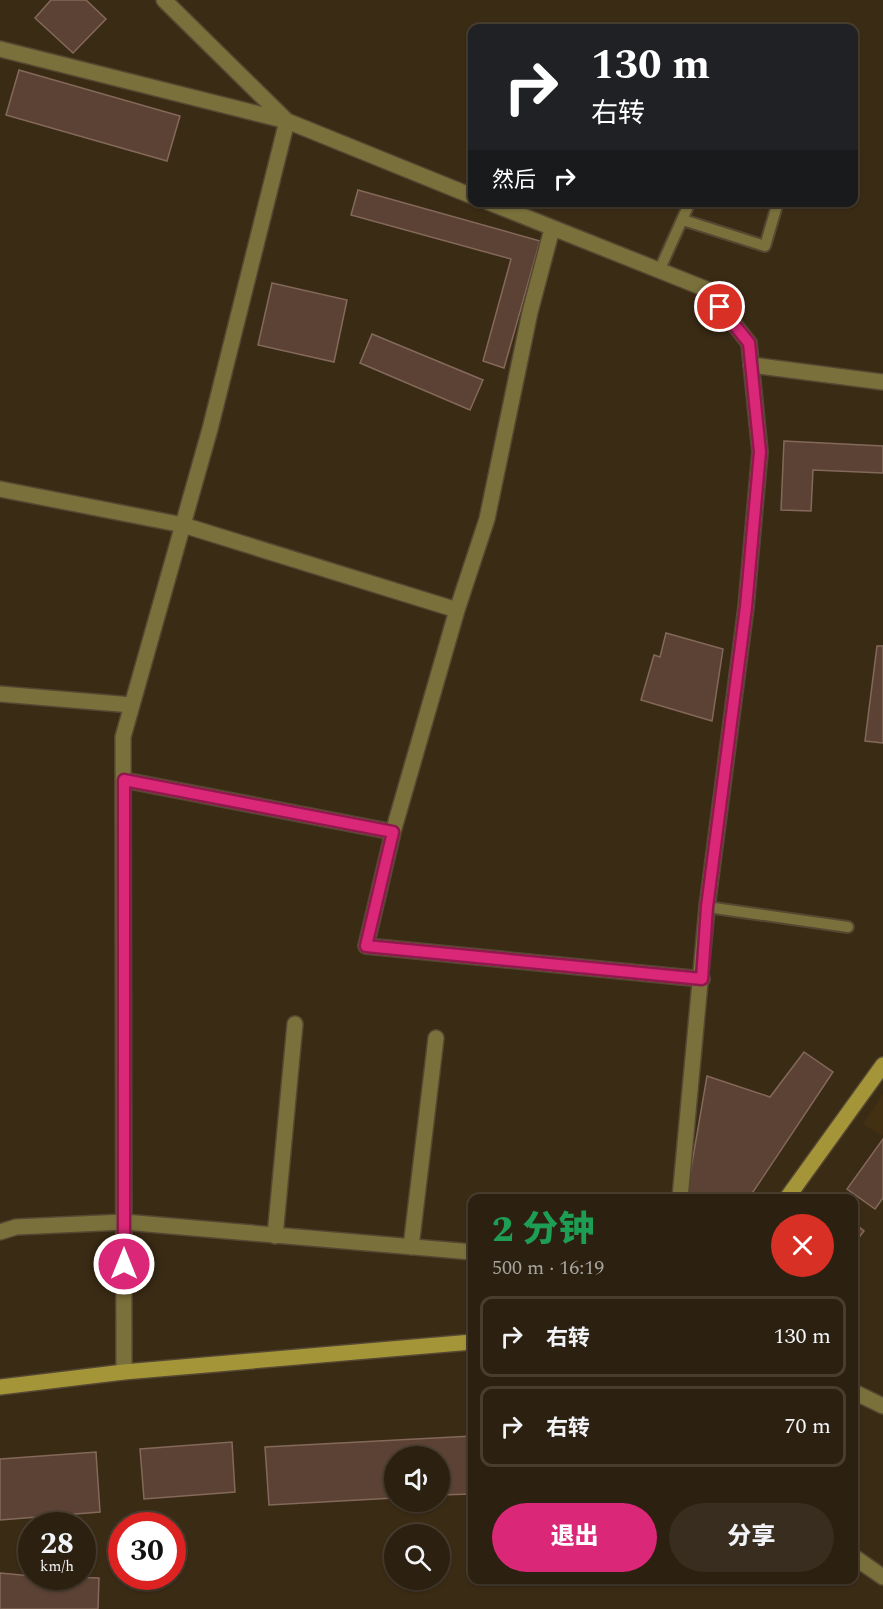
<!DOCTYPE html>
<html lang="zh">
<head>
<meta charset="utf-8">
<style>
  body { margin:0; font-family:Spectral,"Noto Sans SC",serif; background:#382d1e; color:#f1f3f6; height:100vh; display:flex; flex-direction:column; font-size:22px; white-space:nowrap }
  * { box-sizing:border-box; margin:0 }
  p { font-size:20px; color:#a6a39f }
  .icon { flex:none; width:33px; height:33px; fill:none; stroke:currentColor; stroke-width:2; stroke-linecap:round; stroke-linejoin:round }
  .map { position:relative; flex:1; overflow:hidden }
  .panel { position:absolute; left:468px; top:1194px; width:390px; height:390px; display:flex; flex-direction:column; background:#2c2010; border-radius:12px; box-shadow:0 2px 4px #0004,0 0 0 2px #483e30 }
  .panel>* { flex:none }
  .guide { position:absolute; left:468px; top:24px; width:390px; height:183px; border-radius:12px; box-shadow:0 2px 4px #0004,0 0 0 2px #483e30; background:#202124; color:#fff; overflow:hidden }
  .tools { position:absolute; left:384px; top:1446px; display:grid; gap:12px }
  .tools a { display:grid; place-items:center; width:66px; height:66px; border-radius:50%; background:#2c2010; box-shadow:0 2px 4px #0004,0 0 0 2px #483e30; font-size:30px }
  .speed { position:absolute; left:18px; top:1512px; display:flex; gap:12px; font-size:30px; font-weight:700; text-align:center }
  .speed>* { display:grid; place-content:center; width:78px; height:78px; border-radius:50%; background:#2c2010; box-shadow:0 2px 4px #0004,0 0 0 2px #483e30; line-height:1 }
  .speed small { font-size:15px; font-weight:400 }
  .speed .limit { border:9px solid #d22; background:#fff; color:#111 }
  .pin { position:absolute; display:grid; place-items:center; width:51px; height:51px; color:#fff; margin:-26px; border:3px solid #fff; border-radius:50%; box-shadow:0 2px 6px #0007 }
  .me { position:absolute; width:66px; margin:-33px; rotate:0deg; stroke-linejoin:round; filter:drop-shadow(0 0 4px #0008) }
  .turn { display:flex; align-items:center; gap:21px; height:126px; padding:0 24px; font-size:27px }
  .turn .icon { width:78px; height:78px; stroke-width:2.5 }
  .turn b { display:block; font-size:42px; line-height:51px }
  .then { display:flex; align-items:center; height:57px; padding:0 24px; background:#0003; gap:12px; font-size:22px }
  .round { display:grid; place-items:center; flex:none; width:63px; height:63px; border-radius:32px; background:#382d1e }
  .summary { display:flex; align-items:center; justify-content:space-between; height:102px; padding:0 24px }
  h1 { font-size:36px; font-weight:800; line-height:45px; color:#1e9e55 }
  .action { display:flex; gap:12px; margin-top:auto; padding:12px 24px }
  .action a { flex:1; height:69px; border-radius:36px; background:#db2777; color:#fff; font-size:24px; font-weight:800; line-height:69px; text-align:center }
  .action a+a { background:#382d1e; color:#f1f3f6 }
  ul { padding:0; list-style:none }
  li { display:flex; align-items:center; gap:18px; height:81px; margin:0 12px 9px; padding:0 12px; border:3px solid #483e30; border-radius:12px }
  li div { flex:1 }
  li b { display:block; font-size:22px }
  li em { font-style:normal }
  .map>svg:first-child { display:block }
</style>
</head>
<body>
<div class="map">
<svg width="883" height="1609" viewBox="0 0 883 1609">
  <rect width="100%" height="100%" fill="#3a2b15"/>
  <!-- built -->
  <path fill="#432f12" d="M 883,1094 L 883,1136 L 863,1124 Z"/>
  <!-- building -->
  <path fill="#5b4234" stroke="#84695a" stroke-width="1.5" d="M 51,0 L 86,0 L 106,19 L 73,53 L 35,18 Z
    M 19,70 L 180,116 L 167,161 L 6,115 Z
    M 358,190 L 540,241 L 504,368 L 483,361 L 511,259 L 351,215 Z
    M 272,283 L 347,300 L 334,362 L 258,345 Z
    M 372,334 L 483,380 L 470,410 L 360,363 Z
    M 784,441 L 883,446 L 883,473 L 813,470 L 811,511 L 781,510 Z
    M 666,633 L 723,649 L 712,721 L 641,700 L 654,655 L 660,657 Z
    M 877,646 L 883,646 L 883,743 L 865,741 Z
    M 804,1052 L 833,1072 L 749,1198 L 686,1198 L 707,1076 L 770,1097 Z
    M 883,1139 L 883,1198 L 875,1209 L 847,1189 Z
    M 854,1223 L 864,1231 L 854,1244 Z
    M 472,1436 L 472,1494 L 440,1495 L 440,1456 L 394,1456 L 394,1498 L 269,1505 L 265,1447 Z
    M 232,1442 L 235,1492 L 144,1499 L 140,1449 Z
    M 96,1452 L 100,1512 L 0,1520 L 0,1459 Z
    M 0,1573 L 32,1576 L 99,1578 L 98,1609 L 0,1609 Z"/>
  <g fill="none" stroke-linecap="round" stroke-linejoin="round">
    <defs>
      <path id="service" d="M 683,220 L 765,246 L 778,202
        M 659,271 L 690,202
        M 707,907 L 848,927"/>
      <path id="minor" d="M 0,49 L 287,121 L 210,429 L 123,737 L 124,1372
        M 552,229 L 530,312 L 487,519 L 457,610 L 393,832 L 366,946 L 702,979
        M 751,365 L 883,382
        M 0,489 L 183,525 L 457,610
        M 0,694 L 132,705
        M 124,780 L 393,832
        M 0,1232 L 16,1227 L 124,1222 L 472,1252
        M 275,1236 L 295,1024
        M 411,1247 L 436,1038
        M 854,1392 L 883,1406"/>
      <path id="tertiary" d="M 164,0 L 287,121 L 472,196
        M 488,202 L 706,289 L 749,343 L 760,452 L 746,607 L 707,907 L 680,1198
        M 854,1557 L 883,1577"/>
      <path id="secondary" d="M 787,1198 L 883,1065
        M 0,1387 L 124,1372 L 472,1342"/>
    </defs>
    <!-- service casing -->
    <use href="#service" stroke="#554732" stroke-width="14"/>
    <!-- minor casing -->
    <use href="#minor" stroke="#554732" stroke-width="18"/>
    <!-- tertiary casing -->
    <use href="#tertiary" stroke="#554732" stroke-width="18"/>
    <!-- secondary casing -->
    <use href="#secondary" stroke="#554732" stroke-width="18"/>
    <!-- service -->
    <use href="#service" stroke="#7a703b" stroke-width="10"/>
    <!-- minor -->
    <use href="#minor" stroke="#7a703b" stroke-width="15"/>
    <!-- tertiary -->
    <use href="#tertiary" stroke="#7a703b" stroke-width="15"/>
    <!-- secondary -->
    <use href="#secondary" stroke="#a59539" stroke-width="15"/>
  </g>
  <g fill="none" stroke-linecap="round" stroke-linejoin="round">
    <defs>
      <path id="route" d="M 124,1264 L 124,780 L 393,832 L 366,946 L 702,979 L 707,907 L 746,607 L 760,452 L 749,343 L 720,307"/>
    </defs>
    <!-- route casing -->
    <use href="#route" stroke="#8e194d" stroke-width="15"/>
    <!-- route -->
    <use href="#route" stroke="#db2777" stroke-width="10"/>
  </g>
</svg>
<div class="tools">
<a><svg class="icon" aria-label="sound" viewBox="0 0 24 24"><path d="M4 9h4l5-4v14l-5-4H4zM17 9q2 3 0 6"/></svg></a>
<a><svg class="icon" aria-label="search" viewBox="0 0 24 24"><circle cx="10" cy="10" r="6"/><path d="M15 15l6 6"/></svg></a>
</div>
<div class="speed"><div>28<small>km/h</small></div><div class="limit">30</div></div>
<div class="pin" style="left:720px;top:307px;background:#d93025"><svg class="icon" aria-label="arrive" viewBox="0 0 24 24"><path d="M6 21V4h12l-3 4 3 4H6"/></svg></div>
<svg class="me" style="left:124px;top:1264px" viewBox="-20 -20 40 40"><circle r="17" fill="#db2777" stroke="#fff" stroke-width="3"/><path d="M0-11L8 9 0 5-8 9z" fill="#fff"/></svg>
<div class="guide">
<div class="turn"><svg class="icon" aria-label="right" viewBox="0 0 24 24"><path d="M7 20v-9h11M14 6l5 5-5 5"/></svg><div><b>130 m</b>右转</div></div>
<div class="then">然后<svg class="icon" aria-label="right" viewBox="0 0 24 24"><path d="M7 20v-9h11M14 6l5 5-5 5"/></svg></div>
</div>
<section class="panel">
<div class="summary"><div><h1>2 分钟</h1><p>500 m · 16:19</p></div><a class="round" style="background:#d93025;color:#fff"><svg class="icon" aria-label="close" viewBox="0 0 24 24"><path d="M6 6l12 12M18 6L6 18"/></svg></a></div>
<ul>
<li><svg class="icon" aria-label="right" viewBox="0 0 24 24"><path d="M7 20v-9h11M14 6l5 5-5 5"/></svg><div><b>右转</b></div><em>130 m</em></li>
<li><svg class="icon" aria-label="right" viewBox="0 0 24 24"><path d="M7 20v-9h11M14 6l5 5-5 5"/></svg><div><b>右转</b></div><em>70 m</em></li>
</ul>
<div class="action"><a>退出</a><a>分享</a></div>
</section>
</div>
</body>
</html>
